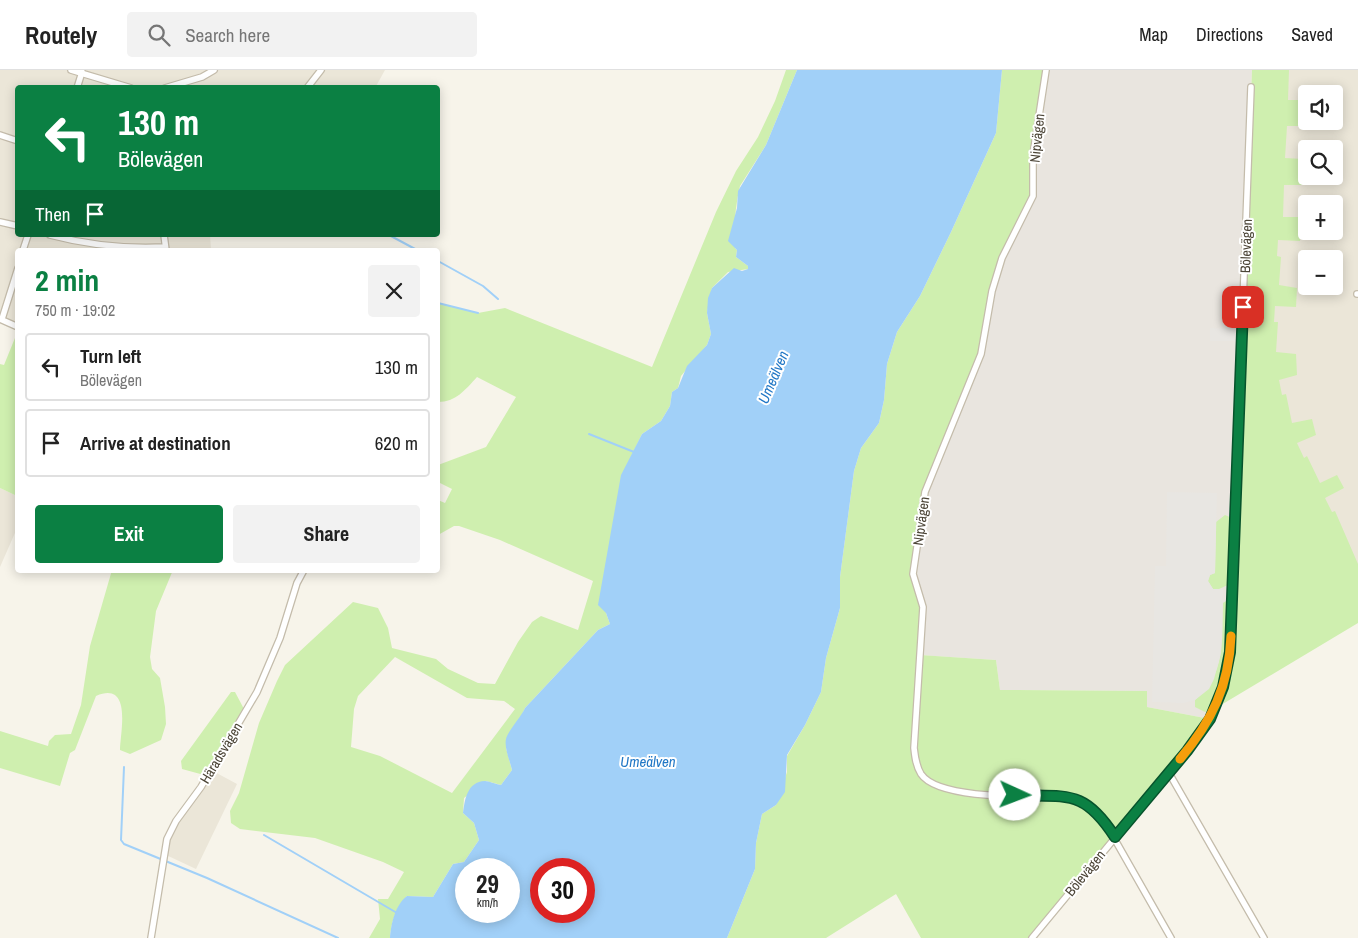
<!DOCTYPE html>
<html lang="en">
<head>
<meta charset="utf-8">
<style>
  body { margin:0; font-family:"Archivo Narrow",sans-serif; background:#f2f2f2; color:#222; height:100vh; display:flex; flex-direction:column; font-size:19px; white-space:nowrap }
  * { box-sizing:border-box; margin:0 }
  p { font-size:16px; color:#767676 }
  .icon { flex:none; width:28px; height:28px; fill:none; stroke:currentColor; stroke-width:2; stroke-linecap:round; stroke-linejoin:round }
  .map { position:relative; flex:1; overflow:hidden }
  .drawer { position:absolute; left:15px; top:178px; width:425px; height:325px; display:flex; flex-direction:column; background:#fff; border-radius:5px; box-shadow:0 2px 12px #0003 }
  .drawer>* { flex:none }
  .top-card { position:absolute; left:15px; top:15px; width:425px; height:152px; border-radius:5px; box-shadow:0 2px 12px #0003; background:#0b8043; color:#fff; overflow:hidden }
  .tools { position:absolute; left:1298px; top:15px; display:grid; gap:10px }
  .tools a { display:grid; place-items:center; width:45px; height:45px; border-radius:5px; background:#fff; box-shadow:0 2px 12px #0003; font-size:25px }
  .speed { position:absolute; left:455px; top:788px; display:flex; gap:10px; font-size:25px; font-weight:700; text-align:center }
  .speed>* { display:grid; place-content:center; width:65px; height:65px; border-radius:50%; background:#fff; box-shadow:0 2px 12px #0003; line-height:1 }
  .speed small { font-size:12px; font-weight:400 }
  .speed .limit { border:8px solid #d22; background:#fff; color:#111 }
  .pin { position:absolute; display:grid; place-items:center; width:42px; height:42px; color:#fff; margin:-21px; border-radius:10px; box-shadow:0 2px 8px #0006 }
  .me { position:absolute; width:55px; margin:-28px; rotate:92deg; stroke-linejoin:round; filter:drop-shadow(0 0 4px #0008) }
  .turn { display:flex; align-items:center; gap:18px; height:105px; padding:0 20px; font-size:22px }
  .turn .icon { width:65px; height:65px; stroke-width:2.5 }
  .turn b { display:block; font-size:35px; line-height:42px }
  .then { display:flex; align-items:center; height:48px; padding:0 20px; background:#0003; gap:10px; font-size:19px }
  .round { display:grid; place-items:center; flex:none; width:52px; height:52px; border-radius:5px; background:#f2f2f2 }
  .headline { display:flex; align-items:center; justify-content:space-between; height:85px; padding:0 20px }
  h1 { font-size:30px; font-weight:700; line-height:38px; color:#0b8043 }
  .cta { display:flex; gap:10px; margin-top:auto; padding:10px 20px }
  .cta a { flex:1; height:58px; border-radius:5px; background:#0b8043; color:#fff; font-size:20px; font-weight:700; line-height:58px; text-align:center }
  .cta a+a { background:#f2f2f2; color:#222 }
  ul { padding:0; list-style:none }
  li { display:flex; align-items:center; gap:15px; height:68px; margin:0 10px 8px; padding:0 10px; border:2px solid #e0e0e0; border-radius:5px }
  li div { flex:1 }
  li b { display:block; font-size:19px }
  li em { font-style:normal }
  header { display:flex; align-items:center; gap:30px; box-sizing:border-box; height:70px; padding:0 25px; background:#fff; border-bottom:1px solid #e0e0e0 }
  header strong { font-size:24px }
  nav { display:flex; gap:28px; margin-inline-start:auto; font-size:18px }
  .search { width:350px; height:45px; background:#f2f2f2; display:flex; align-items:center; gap:12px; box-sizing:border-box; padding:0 18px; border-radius:5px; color:#767676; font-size:19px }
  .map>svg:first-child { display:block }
</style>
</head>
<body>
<header>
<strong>Routely</strong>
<div class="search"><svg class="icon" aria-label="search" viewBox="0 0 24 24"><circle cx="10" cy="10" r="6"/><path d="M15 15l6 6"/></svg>Search here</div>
<nav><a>Map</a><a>Directions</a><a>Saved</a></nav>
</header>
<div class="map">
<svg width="1358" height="868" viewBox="0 0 1358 868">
  <rect width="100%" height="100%" fill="#f7f4ea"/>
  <!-- residential -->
  <path fill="#ebe6d8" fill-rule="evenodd" d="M 0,0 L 385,0 L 375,18 L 18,18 L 18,165 L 210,165 L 211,180 L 18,180 L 17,257 L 0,249 Z
    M 1275,0 L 1358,0 L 1358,541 L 1262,328 ZM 1306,24 L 1334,24 L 1334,51 L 1306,51 ZM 1306,79 L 1334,79 L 1334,106 L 1306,106 ZM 1306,134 L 1334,134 L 1334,161 L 1306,161 ZM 1306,189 L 1334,189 L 1334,216 L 1306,216 Z
    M 0,418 L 17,426 L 18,456 L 0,497 Z
    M 211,700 L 237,714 L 196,799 L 164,784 L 167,769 Z"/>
  <!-- industrial -->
  <path fill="#e9e5df" d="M 1046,0 L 1252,0 L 1230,582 L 1210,649 L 1147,637 L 1147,621 L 1000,620 L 996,590 L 919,585 L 913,504 L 925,422 L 992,221 L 1033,85 Z"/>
  <!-- green -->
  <path fill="#cfefaf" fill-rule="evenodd" d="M 786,0 L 797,0 L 766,75 L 740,116 C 735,136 734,157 735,178 L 737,180 L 736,187 L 748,196 L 748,199 L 728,202 L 712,218 L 707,243 L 711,264 L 707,275 L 681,306 L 678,318 L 672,322 L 670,336 L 661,351 L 642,364 L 622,405 L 615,444 L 606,543 L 610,554 L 598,560 L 525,638 L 506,678 L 512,700 L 501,715 L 486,711 L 464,728 L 463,743 L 474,753 L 479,770 L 464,792 L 453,794 L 433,827 L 407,826 C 396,838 391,852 390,868 L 369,868 L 380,849 L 378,829 L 388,829 L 404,802 L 383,792 L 315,768 L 240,759 L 231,753 L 230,741 L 239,723 L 259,653 L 277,611 L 285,595 L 353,532 L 378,538 L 388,558 L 392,578 L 436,589 L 448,599 L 478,613 L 495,614 L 518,572 L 532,552 L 541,546 L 578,560 L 593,511 L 500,470 L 459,456 L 454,456 L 438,465 L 438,430 L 445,433 L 452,419 L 438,412 L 438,395 L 486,377 L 516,327 L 477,307 C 465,320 456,332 438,332 L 438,233 L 478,243 L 505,238 L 652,297 L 716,142 L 736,101 L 758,67 L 775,31 ZM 395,587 L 467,628 L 504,631 L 515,639 L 452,723 L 380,686 L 351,677 L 354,639 L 358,626 Z
    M 1002,0 L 1046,0 L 1033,85 L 1035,116 L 1002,188 L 981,284 L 925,422 L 913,504 L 923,537 L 920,585 L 996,590 L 1000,620 L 1147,621 L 1147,637 L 1210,649 L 1032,868 L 921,868 L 896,824 L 826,868 L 727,868 L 755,799 L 756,773 L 762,744 L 776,735 L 787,702 L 787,686 L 805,655 L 821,622 L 826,588 L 840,538 L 840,507 L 854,401 L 861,378 L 879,353 L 884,330 L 887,294 L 897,262 L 920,226 L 951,162 L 996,63 Z
    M 1252,0 L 1289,0 L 1288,30 L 1305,30 L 1304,56 L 1287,56 L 1285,88 L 1303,89 L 1302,115 L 1284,115 L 1283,147 L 1301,147 L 1300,171 L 1278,170 L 1277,186 L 1281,187 L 1279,215 L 1297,218 L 1296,237 L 1275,236 L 1274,252 L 1278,252 L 1276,282 L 1296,284 L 1297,305 L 1279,310 L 1282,325 L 1286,324 L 1292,353 L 1312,349 L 1316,365 L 1297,373 L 1304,388 L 1307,386 L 1320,413 L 1337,405 L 1344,418 L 1325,428 L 1332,442 L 1335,441 L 1358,494 L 1358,553 L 1216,638 L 1230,582 Z
    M 17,263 L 18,263 L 17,426 L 0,418 L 0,294 L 4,295 Z
    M 1225,445 L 1232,448 L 1230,514 L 1219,519 L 1213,519 L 1208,511 L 1210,505 L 1215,503 L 1216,452 Z
    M 112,500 L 173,500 L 156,541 L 150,587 L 152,599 L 160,608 L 165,637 L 166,654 L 161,670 L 130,684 L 120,680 C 120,664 133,610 96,626 L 75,680 L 70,683 L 60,716 L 0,698 L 0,661 L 48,676 L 49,671 L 55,665 L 71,664 L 81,635 L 90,576 Z
    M 1226,531 C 1239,549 1217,621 1209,641 L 1205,642 L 1195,637 L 1195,630 C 1226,606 1222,569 1223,533 Z
    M 231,622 L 235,622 L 244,639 L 204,705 L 182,699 L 181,691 Z"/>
  <!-- parking -->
  <path fill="#e8e6e2" d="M 1210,258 L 1235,259 L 1235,271 L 1210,271 Z
    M 1167,422 L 1217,423 L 1215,503 L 1210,505 L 1208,511 L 1213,519 L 1223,519 L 1221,583 L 1214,609 L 1209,619 L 1195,630 L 1184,633 L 1152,632 L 1155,496 L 1166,496 Z"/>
  <!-- water -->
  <path fill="#a1d0f8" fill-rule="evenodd" d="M 797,0 L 1002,0 L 996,63 L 951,162 L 920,226 L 897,262 L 887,294 L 884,330 L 879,353 L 861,378 L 854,401 L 840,507 L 840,538 L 826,588 L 821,622 L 805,655 L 787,685 L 785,722 L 776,735 L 762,744 L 756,773 L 755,799 L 727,868 L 390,868 C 391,854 395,835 407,826 L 433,827 L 453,794 L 464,792 L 479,770 L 474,753 L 463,743 C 465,729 467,712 485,711 C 489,711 495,714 501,715 L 512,700 C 510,691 504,678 506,669 C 508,661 521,647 525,638 L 598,560 L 610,554 L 606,543 L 598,535 L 621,405 L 642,364 L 661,351 L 670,336 L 672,322 L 678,318 L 687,296 L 707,275 L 711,264 L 707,243 L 708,228 L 712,218 L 734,198 L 742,201 L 748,199 L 748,196 L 736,187 L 737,180 L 728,171 L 737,138 L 738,121 L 766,75 ZM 466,799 L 509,799 L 509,841 L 466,841 ZM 541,799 L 584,799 L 584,841 L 541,841 Z"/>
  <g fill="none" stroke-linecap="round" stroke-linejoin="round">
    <!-- stream -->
    <path stroke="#a1d0f8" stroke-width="2" d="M 389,165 L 417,180
      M 438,191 L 483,216 L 498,229
      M 438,233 L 478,243
      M 589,364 L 634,382
      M 124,697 L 121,770 L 124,774 L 207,808 L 338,868
      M 264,765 L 397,843"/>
    <defs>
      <path id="street" d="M 71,0 L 131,18
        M 1046,0 L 1033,85 L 1033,126 L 1002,188 L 992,221 L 981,284 L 925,422 L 913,504 L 923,537 L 914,678 C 915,687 916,696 921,704 C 939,731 1037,726 1070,727 L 1084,732 L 1102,747 L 1171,868
        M 77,18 L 82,2
        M 165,18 L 202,7 L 214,0
        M 307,18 L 321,0
        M 0,65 L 18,71
        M 0,152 L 18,156
        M 50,165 C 88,175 126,179 165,177
        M 164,165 L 166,180
        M 23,180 L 28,165
        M 1357,224 L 1358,224
        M 0,249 L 18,257
        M 2,249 L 18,198
        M 1169,703 L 1264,868
        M 151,868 L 167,769 L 176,751 L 201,717 L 257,622 L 280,568 L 297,513 L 304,500
        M 1032,868 L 1187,681 L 1216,638 L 1230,582 L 1251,17"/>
    </defs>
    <!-- street casing -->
    <use href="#street" stroke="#c4bcab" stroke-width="8"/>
    <!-- street -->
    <use href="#street" stroke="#fff" stroke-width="5.5"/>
  </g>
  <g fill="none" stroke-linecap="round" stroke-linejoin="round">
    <defs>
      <path id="route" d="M 1015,725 C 1068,727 1084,719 1115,767 L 1187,681 L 1210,649 L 1223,617 L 1230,582 L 1243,237"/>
    </defs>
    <!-- route casing -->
    <use href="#route" stroke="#07532c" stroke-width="12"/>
    <!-- route -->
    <use href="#route" stroke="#0b8043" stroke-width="9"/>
    <!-- slow -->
    <path stroke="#f59e0b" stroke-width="9" d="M 1180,689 C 1212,651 1229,616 1231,566"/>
  </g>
  <g text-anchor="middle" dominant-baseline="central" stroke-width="4" stroke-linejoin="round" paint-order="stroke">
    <!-- street labels -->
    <g font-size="14" fill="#4c4537" stroke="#fff">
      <text transform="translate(1037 68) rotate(-84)">Nipvägen</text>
      <text transform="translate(1246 176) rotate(-88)">Bölevägen</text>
      <text transform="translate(921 451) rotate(-82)">Nipvägen</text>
      <text transform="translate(221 683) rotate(-59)">Häradsvägen</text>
      <text transform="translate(1085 803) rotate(-51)">Bölevägen</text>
    </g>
    <!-- water labels -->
    <g font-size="15" font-style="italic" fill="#2278c6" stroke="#fff">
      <text transform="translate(773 307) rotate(-67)">Umeälven</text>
      <text x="648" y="691">Umeälven</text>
    </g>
  </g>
</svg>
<div class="tools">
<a><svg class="icon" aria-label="sound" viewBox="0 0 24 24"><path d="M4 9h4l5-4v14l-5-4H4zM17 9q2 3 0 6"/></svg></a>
<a><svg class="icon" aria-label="search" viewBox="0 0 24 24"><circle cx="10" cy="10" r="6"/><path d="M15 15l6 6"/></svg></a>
<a>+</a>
<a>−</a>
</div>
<div class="speed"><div>29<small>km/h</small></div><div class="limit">30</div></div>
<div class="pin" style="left:1243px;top:237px;background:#d93025"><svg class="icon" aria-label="arrive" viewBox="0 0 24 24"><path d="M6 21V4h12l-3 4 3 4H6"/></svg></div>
<svg class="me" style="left:1015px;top:725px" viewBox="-20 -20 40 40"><circle r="19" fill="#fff"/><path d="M0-13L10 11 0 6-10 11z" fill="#0b8043"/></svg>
<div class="top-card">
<div class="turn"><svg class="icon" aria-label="left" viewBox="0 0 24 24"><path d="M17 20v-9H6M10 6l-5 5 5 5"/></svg><div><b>130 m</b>Bölevägen</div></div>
<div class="then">Then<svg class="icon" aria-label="arrive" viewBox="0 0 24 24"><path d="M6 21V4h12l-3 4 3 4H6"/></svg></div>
</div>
<section class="drawer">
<div class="headline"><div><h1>2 min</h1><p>750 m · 19:02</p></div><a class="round"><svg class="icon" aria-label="close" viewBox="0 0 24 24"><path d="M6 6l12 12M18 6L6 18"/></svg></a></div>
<ul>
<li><svg class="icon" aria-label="left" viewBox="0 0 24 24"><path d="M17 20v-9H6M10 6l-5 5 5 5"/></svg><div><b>Turn left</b><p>Bölevägen</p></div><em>130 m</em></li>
<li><svg class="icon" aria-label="arrive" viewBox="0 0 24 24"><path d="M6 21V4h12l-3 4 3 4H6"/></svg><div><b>Arrive at destination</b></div><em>620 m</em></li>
</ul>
<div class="cta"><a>Exit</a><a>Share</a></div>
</section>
</div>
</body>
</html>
